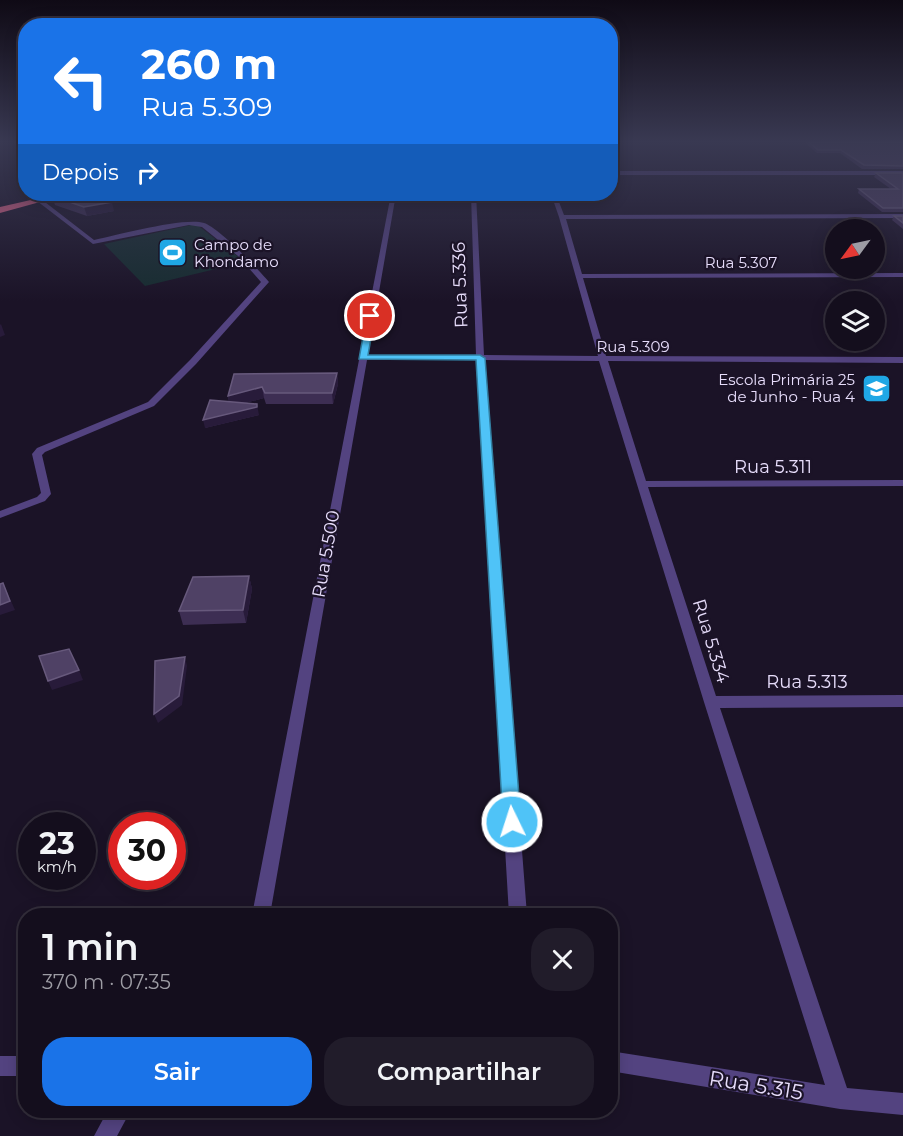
<!DOCTYPE html>
<html lang="pt">
<head>
<meta charset="utf-8">
<style>
  body { margin:0; font-family:Montserrat,sans-serif; background:#211c2a; color:#f1f3f6; height:100vh; display:flex; flex-direction:column; font-size:22px; white-space:nowrap }
  * { box-sizing:border-box; margin:0 }
  p { font-size:20px; color:#9d9ca4 }
  .icon { flex:none; width:33px; height:33px; fill:none; stroke:currentColor; stroke-width:2; stroke-linecap:round; stroke-linejoin:round }
  .map { position:relative; flex:1; overflow:hidden }
  .drawer { position:absolute; left:18px; top:908px; width:600px; height:210px; display:flex; flex-direction:column; background:#140e1d; border-radius:24px; box-shadow:0 3px 15px #0003,0 0 0 2px #332e3b }
  .drawer>* { flex:none }
  .guide { position:absolute; left:18px; top:18px; width:600px; height:183px; border-radius:24px; box-shadow:0 3px 15px #0003,0 0 0 2px #332e3b; background:#1a73e8; color:#fff; overflow:hidden }
  .needle { width:39px; rotate:237deg }
  .tools { position:absolute; left:825px; top:219px; display:grid; gap:12px }
  .tools a { display:grid; place-items:center; width:60px; height:60px; border-radius:50%; background:#140e1d; box-shadow:0 3px 15px #0003,0 0 0 2px #332e3b; font-size:30px }
  .speed { position:absolute; left:18px; top:812px; display:flex; gap:12px; font-size:30px; font-weight:700; text-align:center }
  .speed>* { display:grid; place-content:center; width:78px; height:78px; border-radius:50%; background:#140e1d; box-shadow:0 3px 15px #0003,0 0 0 2px #332e3b; line-height:1 }
  .speed small { font-size:15px; font-weight:400 }
  .speed .limit { border:9px solid #d22; background:#fff; color:#111 }
  .pin { position:absolute; display:grid; place-items:center; width:51px; height:51px; color:#fff; margin:-26px; border:3px solid #fff; border-radius:50%; box-shadow:0 2px 6px #0007 }
  .me { position:absolute; width:66px; margin:-33px; rotate:356deg; stroke-linejoin:round; filter:drop-shadow(0 0 4px #0008) }
  .turn { display:flex; align-items:center; gap:21px; height:126px; padding:0 24px; font-size:27px }
  .turn .icon { width:78px; height:78px; stroke-width:2.5 }
  .turn b { display:block; font-size:42px; line-height:51px }
  .then { display:flex; align-items:center; height:57px; padding:0 24px; background:#0003; gap:12px; font-size:22px }
  .round { display:grid; place-items:center; flex:none; width:63px; height:63px; border-radius:24px; background:#211c2a }
  .summary { display:flex; align-items:center; justify-content:space-between; height:102px; padding:0 24px }
  h1 { font-size:36px; font-weight:600; line-height:45px }
  .action { display:flex; gap:12px; margin-top:auto; padding:12px 24px }
  .action a { flex:1; height:69px; border-radius:24px; background:#1a73e8; color:#fff; font-size:24px; font-weight:600; line-height:69px; text-align:center }
  .action a+a { background:#211c2a; color:#f1f3f6 }
  .map>svg:first-child { display:block }
</style>
</head>
<body>
<div class="map">
<svg width="903" height="1136" viewBox="0 0 903 1136">
  <rect width="100%" height="100%" fill="#1b1327"/>
  <!-- green -->
  <path fill="#172c30" d="M 196,224 L 245,262 L 145,286 L 104,244 Z"/>
  <g fill="none" stroke-linecap="round" stroke-linejoin="round">
    <!-- street -->
    <path fill="#534380" fill-rule="evenodd" d="M 14,142 L 26,142 L 26,145 L 14,143 Z
      M 610,171 L 903,171 L 903,175 L 610,175 Z
      M 391,194 L 396,194 L 368,355 L 476,355 L 471,194 L 476,194 L 484,355 L 598,356 L 559,217 L 551,194 L 556,194 L 564,215 L 903,214 L 903,218 L 566,219 L 582,274 L 903,273 L 903,277 L 583,278 L 606,356 L 903,357 L 903,363 L 608,361 L 646,481 L 903,480 L 903,486 L 648,487 L 716,696 L 903,695 L 903,707 L 720,708 L 847,1088 L 903,1093 L 903,1115 L 840,1109 L 610,1071 L 610,1051 L 825,1085 L 704,702 L 599,361 L 484,360 L 527,915 L 509,915 L 476,360 L 367,360 L 270,915 L 252,915 Z
      M 37,199 L 41,199 L 94,240 C 118,235 184,217 204,223 C 218,227 258,269 269,282 L 196,364 L 154,406 L 45,452 L 42,455 L 51,494 L 45,501 L 0,518 L 0,511 L 37,497 L 41,493 L 32,454 L 37,448 L 148,402 L 190,360 L 261,282 L 238,256 L 202,227 L 189,225 L 93,244 L 37,201 Z
      M 0,1056 L 26,1056 L 26,1076 L 0,1076 Z
      M 108,1110 L 131,1110 L 117,1136 L 94,1136 Z"/>
    <!-- highway -->
    <path fill="#ed668a" fill-rule="evenodd" d="M 57,194 L 69,194 L 0,213 L 0,207 Z"/>
  </g>
  <!-- wall -->
  <path fill="#3d2e53" d="M 804,142 L 903,142 L 903,169 L 862,169 L 840,153 L 817,153 Z
    M 876,173 L 903,173 L 903,212 L 882,212 L 858,193 L 859,189 L 891,189 L 874,177 Z
    M 52,196 L 114,211 L 87,216 L 55,205 Z
    M 894,216 L 903,216 L 903,229 L 892,220 Z
    M 337,373 L 338,384 L 333,404 L 266,404 L 264,398 L 245,403 L 259,415 L 205,428 L 229,402 L 228,396 L 234,374 Z
    M 249,576 L 252,589 L 246,623 L 183,625 L 179,611 Z"/>
  <!-- shaded-wall -->
  <path fill="#281b3a" d="M 112,202 L 114,211 L 87,216 L 84,207 Z
    M 1,324 L 5,335 L 0,337 L 0,325 Z
    M 337,373 L 338,384 L 333,404 L 332,393 Z
    M 262,387 L 264,398 L 230,407 L 228,396 Z
    M 257,404 L 259,415 L 205,428 L 203,420 Z
    M 249,576 L 252,589 L 246,623 L 243,610 Z
    M 3,583 L 15,610 L 0,615 L 0,605 Z
    M 185,657 L 187,666 L 182,705 L 158,723 L 154,714 Z
    M 79,670 L 83,680 L 52,690 L 48,681 Z
    M 177,861 L 181,870 L 172,874 L 172,863 Z
    M 145,876 L 167,876 L 137,890 L 132,882 Z"/>
  <!-- building -->
  <path fill="#4f4165" stroke="#67597c" stroke-width="1.5" d="M 809,142 L 903,142 L 903,166 L 864,165 L 841,150 L 818,150 Z
    M 876,173 L 903,173 L 903,208 L 883,208 L 859,189 L 898,189 Z
    M 68,194 L 101,194 L 112,202 L 84,207 L 52,196 Z
    M 894,216 L 903,216 L 903,223 Z
    M 337,373 L 332,393 L 265,393 L 262,387 L 228,396 L 234,374 Z
    M 210,400 L 257,404 L 257,407 L 203,420 Z
    M 249,576 L 243,610 L 179,611 L 193,577 Z
    M 3,583 L 10,601 L 0,605 L 0,584 Z
    M 69,649 L 79,670 L 48,681 L 39,656 Z
    M 185,657 L 179,696 L 154,714 L 155,661 Z
    M 172,852 L 177,861 L 172,863 Z
    M 132,876 L 145,876 L 132,882 Z"/>
  <!-- sky -->
  <linearGradient id="sky" x2="0" y2="1"><stop stop-color="#0f0a15"/><stop offset="0.47" stop-color="#393952"/><stop offset="1" stop-color="#393952" stop-opacity="0"/></linearGradient>
  <rect width="903" height="301" fill="url(#sky)"/>
  <!-- route -->
  <path fill="#4fc3f7" stroke="#337fa1" stroke-width="1.5" d="M 367,314 L 375,316 L 368,355 L 480,355 L 485,358 L 521,822 L 519,828 L 512,830 L 506,828 L 503,822 L 476,360 L 359,359 Z"/>
  <!-- icons -->
  <defs>
    <symbol id="stadium-square" viewBox="-11 -11 22 22"><rect x="-9" y="-9" width="18" height="18" rx="4" fill="#1fa7e5" stroke="#1b1327"/><path d="M0-5a6.5 5 0 1 0 0 10a6.5 5 0 1 0 0-10ZM-3.5-1.8h7v3.6h-7Z" fill="#fff"/></symbol>
    <symbol id="school-square" viewBox="-11 -11 22 22"><rect x="-9" y="-9" width="18" height="18" rx="4" fill="#1fa7e5" stroke="#1b1327"/><path d="M0-5L7-2L0 1L-7-2ZM-4 1L0 2.5L4 1V4Q0 6-4 4Z" fill="#fff"/></symbol>
  </defs>
  <g fill-rule="evenodd">
    <use href="#stadium-square" x="156" y="236" width="33" height="33"/>
    <use href="#school-square" x="860" y="372" width="33" height="33"/>
  </g>
  <g text-anchor="middle" dominant-baseline="central" stroke-width="4.5" stroke-linejoin="round" paint-order="stroke">
    <!-- far-poi labels -->
    <g font-size="15" fill="#e7ddfb" stroke="#1b1327" text-anchor="start">
      <text x="194" y="244">Campo de<tspan x="194" dy="17">Khondamo</tspan></text>
      <text x="855" y="379" text-anchor="end">Escola Primária 25<tspan x="855" dy="17">de Junho - Rua 4</tspan></text>
    </g>
    <!-- far-street labels -->
    <g font-size="15" fill="#e7ddfb" stroke="#1b1327">
      <text x="741" y="262">Rua 5.307</text>
      <text x="633" y="346">Rua 5.309</text>
    </g>
    <!-- street labels -->
    <g font-size="18" fill="#e7ddfb" stroke="#1b1327">
      <text transform="translate(460 285) rotate(-92)">Rua 5.336</text>
      <text x="773" y="467">Rua 5.311</text>
      <text transform="translate(326 554) rotate(-80)">Rua 5.500</text>
      <text transform="translate(711 641) rotate(73)">Rua 5.334</text>
      <text x="807" y="682">Rua 5.313</text>
    </g>
    <!-- near-street labels -->
    <g font-size="21" fill="#e7ddfb" stroke="#1b1327">
      <text transform="translate(756 1085) rotate(9)">Rua 5.315</text>
    </g>
  </g>
</svg>
<div class="tools">
<a><svg class="needle" viewBox="-14 -14 28 28"><path d="M0-13l5 13h-10z" fill="#e53935"/><path d="M0 13l5-13h-10z" fill="#9d9ca4"/></svg></a>
<a><svg class="icon" aria-label="layers" viewBox="0 0 24 24"><path d="M12 4l9 5-9 5-9-5zM3 14l9 5 9-5"/></svg></a>
</div>
<div class="speed"><div>23<small>km/h</small></div><div class="limit">30</div></div>
<div class="pin" style="left:370px;top:316px;background:#d93025"><svg class="icon" aria-label="arrive" viewBox="0 0 24 24"><path d="M6 21V4h12l-3 4 3 4H6"/></svg></div>
<svg class="me" style="left:512px;top:822px" viewBox="-20 -20 40 40"><circle r="17" fill="#4fc3f7" stroke="#fff" stroke-width="3"/><path d="M0-11L8 9 0 5-8 9z" fill="#fff"/></svg>
<div class="guide">
<div class="turn"><svg class="icon" aria-label="left" viewBox="0 0 24 24"><path d="M17 20v-9H6M10 6l-5 5 5 5"/></svg><div><b>260 m</b>Rua 5.309</div></div>
<div class="then">Depois<svg class="icon" aria-label="right" viewBox="0 0 24 24"><path d="M7 20v-9h11M14 6l5 5-5 5"/></svg></div>
</div>
<section class="drawer">
<div class="summary"><div><h1>1 min</h1><p>370 m · 07:35</p></div><a class="round"><svg class="icon" aria-label="close" viewBox="0 0 24 24"><path d="M6 6l12 12M18 6L6 18"/></svg></a></div>
<div class="action"><a>Sair</a><a>Compartilhar</a></div>
</section>
</div>
</body>
</html>
